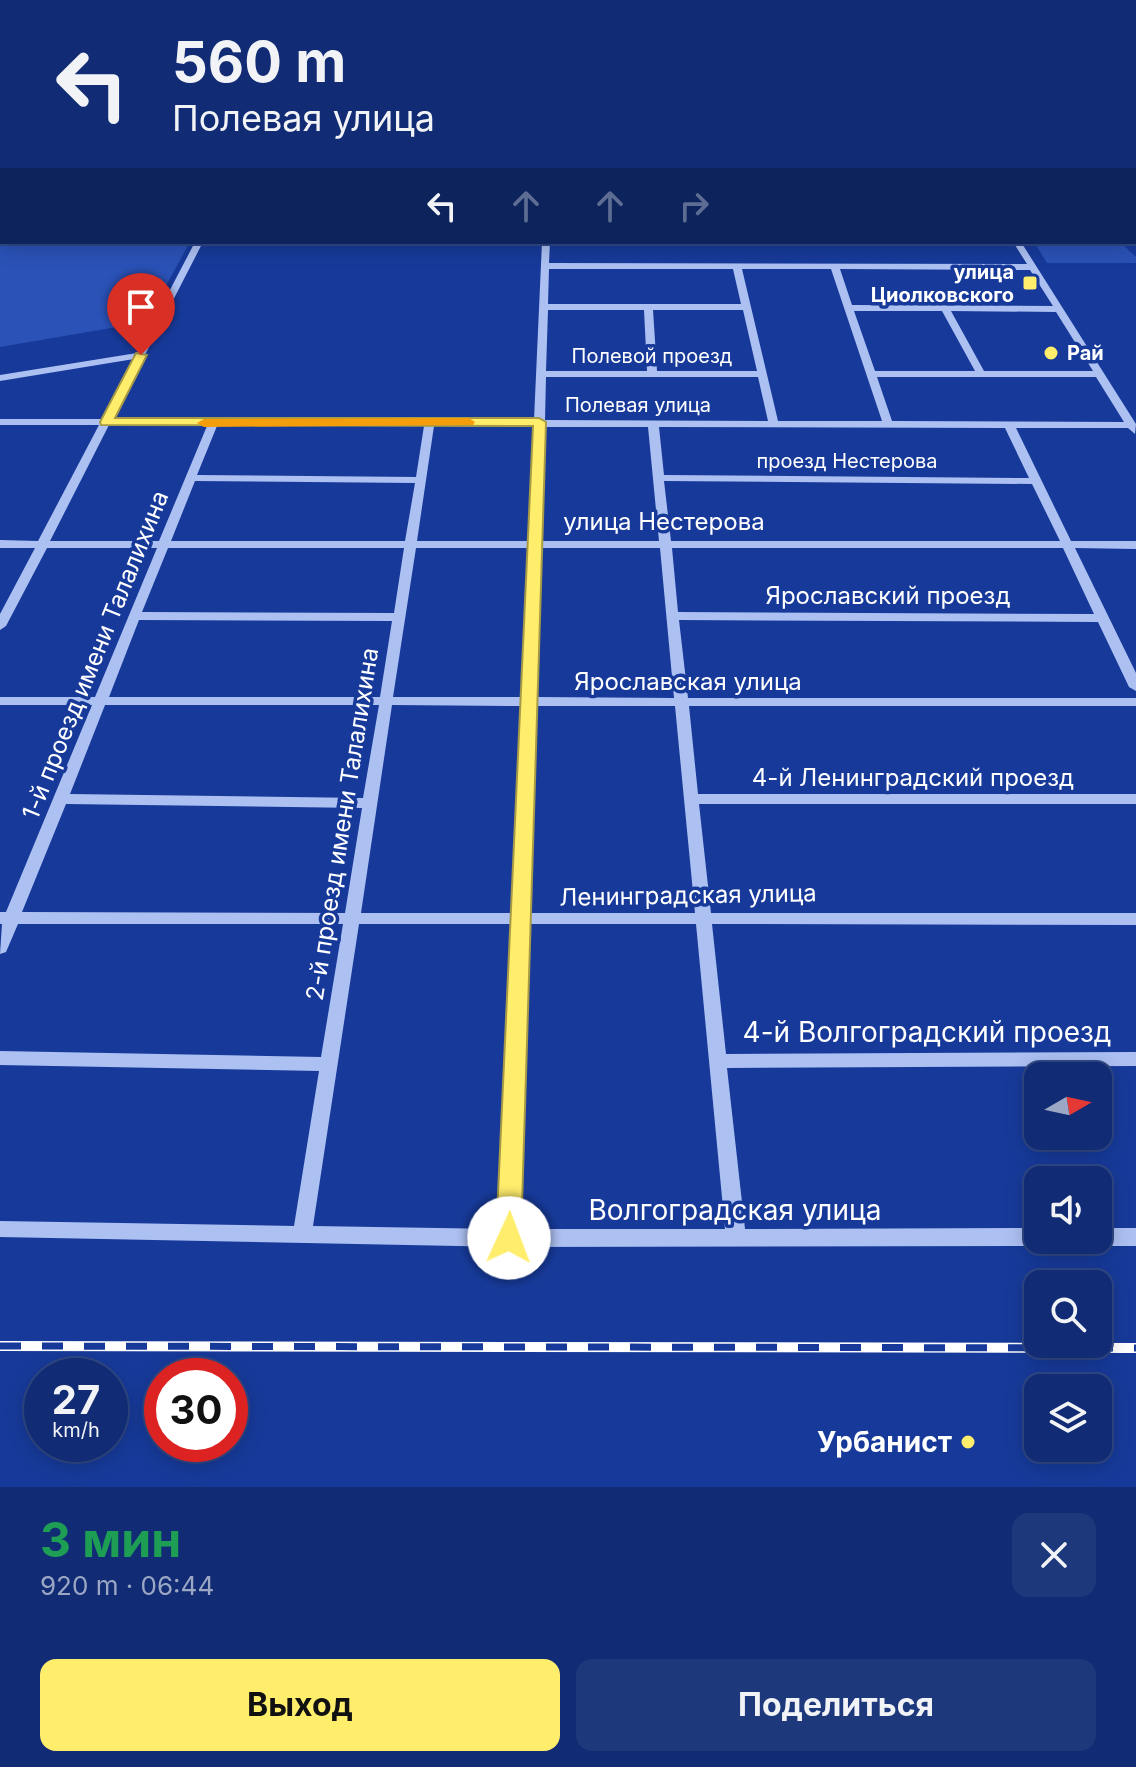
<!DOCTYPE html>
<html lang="ru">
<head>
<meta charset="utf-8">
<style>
  body { margin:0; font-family:Inter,sans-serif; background:#1e387c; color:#f1f3f6; height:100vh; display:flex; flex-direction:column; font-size:30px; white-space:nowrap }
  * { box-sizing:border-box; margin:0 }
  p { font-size:26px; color:#9ca7c5 }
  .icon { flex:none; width:44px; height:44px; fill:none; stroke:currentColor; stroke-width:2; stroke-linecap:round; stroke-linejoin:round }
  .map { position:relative; height:1487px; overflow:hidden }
  .drawer { display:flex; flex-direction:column; background:#112c74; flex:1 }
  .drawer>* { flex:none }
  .top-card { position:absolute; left:0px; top:0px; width:1136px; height:244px; box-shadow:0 4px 20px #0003,0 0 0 2px #304886; background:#112c74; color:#f1f3f6; overflow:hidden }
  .needle { width:52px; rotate:81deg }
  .fabs { position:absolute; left:1024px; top:1062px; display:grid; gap:16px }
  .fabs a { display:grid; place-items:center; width:88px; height:88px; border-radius:16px; background:#112c74; box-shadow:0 4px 20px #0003,0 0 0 2px #304886; font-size:40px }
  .speed { position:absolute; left:24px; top:1358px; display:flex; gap:16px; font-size:40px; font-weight:700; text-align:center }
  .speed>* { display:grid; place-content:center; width:104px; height:104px; border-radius:50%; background:#112c74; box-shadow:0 4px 20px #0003,0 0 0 2px #304886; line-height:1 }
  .speed small { font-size:20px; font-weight:400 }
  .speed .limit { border:12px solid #d22; background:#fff; color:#111 }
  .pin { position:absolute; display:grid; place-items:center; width:68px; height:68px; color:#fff; margin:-82px -34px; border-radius:50% 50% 50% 0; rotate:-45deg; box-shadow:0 0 8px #0007 }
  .pin .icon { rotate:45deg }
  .me { position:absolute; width:88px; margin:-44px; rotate:2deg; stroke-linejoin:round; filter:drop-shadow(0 0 6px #0008) }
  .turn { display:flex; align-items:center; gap:28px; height:168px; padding:0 40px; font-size:36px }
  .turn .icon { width:104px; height:104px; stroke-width:2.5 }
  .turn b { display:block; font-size:56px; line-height:68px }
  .lanes { display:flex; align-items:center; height:76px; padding:0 40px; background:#0003; justify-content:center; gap:40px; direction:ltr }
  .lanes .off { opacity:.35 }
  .round { display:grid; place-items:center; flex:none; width:84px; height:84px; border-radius:16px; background:#1e387c }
  .head { display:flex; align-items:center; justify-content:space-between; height:136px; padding:0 40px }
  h1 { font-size:48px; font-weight:700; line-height:60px; color:#1e9e55 }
  .primary-button { display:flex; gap:16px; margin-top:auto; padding:16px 40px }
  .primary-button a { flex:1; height:92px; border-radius:16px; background:#ffed6c; color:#111; font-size:32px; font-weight:700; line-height:92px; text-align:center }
  .primary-button a+a { background:#1e387c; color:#f1f3f6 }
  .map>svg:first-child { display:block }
</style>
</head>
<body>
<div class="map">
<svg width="1136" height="1487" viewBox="0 0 1136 1487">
  <rect width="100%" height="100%" fill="#173a9a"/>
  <!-- green -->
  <path fill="#2a52b7" d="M 0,207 L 2,242 L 190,242 L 146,322 L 0,347 Z
    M 1034,242 L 1120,242 L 1136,257 L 1136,263 L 1047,263 Z"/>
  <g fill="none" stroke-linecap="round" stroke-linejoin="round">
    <!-- minor -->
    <path fill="#acc0f2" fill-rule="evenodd" d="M 885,0 L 891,0 L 893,2 L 887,2 Z
      M 989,0 L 995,0 L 996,2 L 990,2 Z
      M 1134,3 L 1136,3 L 1136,7 L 1134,7 Z
      M 1134,17 L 1136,17 L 1136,21 L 1134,21 Z
      M 1134,43 L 1136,44 L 1136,49 L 1134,48 Z
      M 1134,75 L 1136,75 L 1136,79 L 1134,79 Z
      M 1134,126 L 1136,126 L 1136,132 L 1134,132 Z
      M 195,242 L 203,242 L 112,419 L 426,420 L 430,418 L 434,420 L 534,420 L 542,242 L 550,242 L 549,263 L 1027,264 L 1013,242 L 1021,242 L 1136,424 L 1135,434 L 1128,428 L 1016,428 L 1071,541 L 1136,541 L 1136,549 L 1075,548 L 1136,673 L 1136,691 L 1129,687 L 1098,622 L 679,620 L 688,698 L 1136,698 L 1136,706 L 689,706 L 698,794 L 1136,794 L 1136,804 L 699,804 L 711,913 L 1136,913 L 1136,925 L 712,924 L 726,1054 L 1136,1052 L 1136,1066 L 727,1068 L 745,1229 L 1038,1228 L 1038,1240 L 1046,1240 L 1045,1243 L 1038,1246 L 509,1247 L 0,1237 L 0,1221 L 294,1226 L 319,1071 L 0,1065 L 0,1051 L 321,1057 L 343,924 L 18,924 L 6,952 L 0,954 L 2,924 L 0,924 L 0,912 L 6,912 L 92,705 L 0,705 L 0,697 L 95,697 L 157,548 L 47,548 L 6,626 L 0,630 L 0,614 L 35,548 L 0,548 L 0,540 L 38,541 L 99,425 L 0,425 L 0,419 L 102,419 L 134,359 L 0,381 L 0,375 L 137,353 ZM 549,269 L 733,269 L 741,304 L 548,304 ZM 742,269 L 831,269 L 882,421 L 778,421 ZM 840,269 L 1030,270 L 1053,306 L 852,305 ZM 548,310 L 644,310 L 647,371 L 546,371 ZM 653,310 L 743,310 L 757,371 L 657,371 ZM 854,311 L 942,311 L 975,371 L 875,371 ZM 951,311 L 1056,312 L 1093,371 L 984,371 ZM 546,377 L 758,377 L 768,421 L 545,420 ZM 877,377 L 1096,377 L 1124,422 L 892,421 ZM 109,425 L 207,426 L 159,541 L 50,541 ZM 217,426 L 424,426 L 416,477 L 197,475 ZM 434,426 L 534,427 L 529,541 L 417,541 ZM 544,427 L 648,427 L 659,541 L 541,541 ZM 659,427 L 1005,428 L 1029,478 L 664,475 ZM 195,481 L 415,483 L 405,541 L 171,541 ZM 664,481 L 1032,484 L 1060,541 L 671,541 ZM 168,548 L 404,548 L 394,613 L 142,612 ZM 416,548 L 529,548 L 522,697 L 393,697 ZM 541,548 L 660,548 L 674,698 L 536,697 ZM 672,548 L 1063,548 L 1094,614 L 678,612 ZM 139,620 L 392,621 L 380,697 L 109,697 ZM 105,705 L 379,705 L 363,798 L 70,794 ZM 392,705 L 522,706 L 513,913 L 361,913 ZM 536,706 L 675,706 L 695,913 L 529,913 ZM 66,804 L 362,808 L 345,913 L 22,912 ZM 359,924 L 513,924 L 500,1229 L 313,1226 ZM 529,924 L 696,924 L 725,1229 L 519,1229 Z
      M 1098,1228 L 1136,1228 L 1136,1246 L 1098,1246 L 1091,1243 L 1090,1240 L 1098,1240 Z"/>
    <!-- major -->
    <path fill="#f6f8ff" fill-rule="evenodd" d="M 1134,183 L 1136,183 L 1136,189 L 1134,189 Z
      M 0,184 L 2,184 L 2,190 L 0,190 Z"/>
    <defs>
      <path id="rail" d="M 0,1346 L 1136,1348"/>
    </defs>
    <!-- rail casing -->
    <use href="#rail" stroke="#fff" stroke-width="10"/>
    <!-- rail -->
    <use href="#rail" stroke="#173a9a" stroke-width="7" stroke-dasharray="21" stroke-linecap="butt"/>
  </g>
  <!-- route -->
  <path fill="#ffed6c" stroke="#a69a46" stroke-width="2" d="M 136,353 L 147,355 L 115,418 L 539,418 L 546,422 L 521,1238 L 518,1246 L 509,1249 L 500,1246 L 496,1238 L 533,426 L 101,425 L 100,422 Z"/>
  <!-- slow -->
  <path fill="#f59e0b" d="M 469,418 L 475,422 L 473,425 L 204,427 L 197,423 L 204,419 Z"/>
  <!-- markers -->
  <g fill="#ffed6c" stroke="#173a9a" stroke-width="3">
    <rect x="1022" y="275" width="16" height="16" rx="4"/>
    <circle cx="1051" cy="353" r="8"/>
    <circle cx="968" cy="1442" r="8"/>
  </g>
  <g text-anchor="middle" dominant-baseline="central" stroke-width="7" stroke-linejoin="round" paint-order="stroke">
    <!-- far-poi labels -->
    <g font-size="20" font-weight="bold" fill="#fff" stroke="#173a9a" text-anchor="end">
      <text x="1014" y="272">улица<tspan x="1014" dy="23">Циолковского</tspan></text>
      <text x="1067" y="353" text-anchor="start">Рай</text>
    </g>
    <!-- far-street labels -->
    <g font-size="20" fill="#fff" stroke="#173a9a">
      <text x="652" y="356">Полевой проезд</text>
      <text x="638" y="405">Полевая улица</text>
      <text x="847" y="461">проезд Нестерова</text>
    </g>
    <!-- street labels -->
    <g font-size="24" fill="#fff" stroke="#173a9a">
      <text x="664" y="521">улица Нестерова</text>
      <text x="888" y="595">Ярославский проезд</text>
      <text transform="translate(95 655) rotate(-68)">1-й проезд имени Талалихина</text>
      <text x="688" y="681">Ярославская улица</text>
      <text x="913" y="777">4-й Ленинградский проезд</text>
      <text transform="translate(342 824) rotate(-81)">2-й проезд имени Талалихина</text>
      <text transform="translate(688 895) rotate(-1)">Ленинградская улица</text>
    </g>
    <!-- near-street labels -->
    <g font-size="28" fill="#fff" stroke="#173a9a">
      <text x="927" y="1032">4-й Волгоградский проезд</text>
      <text x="735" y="1210">Волгоградская улица</text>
    </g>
    <!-- near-poi labels -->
    <g font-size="28" font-weight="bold" fill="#fff" stroke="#173a9a" text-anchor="end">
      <text x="952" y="1442">Урбанист</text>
    </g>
  </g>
</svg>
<div class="fabs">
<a><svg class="needle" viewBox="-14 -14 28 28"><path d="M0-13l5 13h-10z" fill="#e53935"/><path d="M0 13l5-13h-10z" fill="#9ca7c5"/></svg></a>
<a><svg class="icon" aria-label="sound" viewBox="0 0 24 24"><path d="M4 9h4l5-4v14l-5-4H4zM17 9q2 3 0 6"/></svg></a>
<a><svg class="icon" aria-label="search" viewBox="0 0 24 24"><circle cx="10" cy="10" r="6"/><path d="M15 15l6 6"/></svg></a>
<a><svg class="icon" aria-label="layers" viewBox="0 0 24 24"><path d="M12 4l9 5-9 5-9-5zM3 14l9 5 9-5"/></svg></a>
</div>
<div class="speed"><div>27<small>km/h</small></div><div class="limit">30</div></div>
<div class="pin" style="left:141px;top:355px;background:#d93025"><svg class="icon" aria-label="arrive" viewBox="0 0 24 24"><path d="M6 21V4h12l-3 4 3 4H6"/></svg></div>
<svg class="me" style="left:509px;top:1238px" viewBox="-20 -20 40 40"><circle r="19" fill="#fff"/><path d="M0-13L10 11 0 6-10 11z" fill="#ffed6c"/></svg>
<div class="top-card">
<div class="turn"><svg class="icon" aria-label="left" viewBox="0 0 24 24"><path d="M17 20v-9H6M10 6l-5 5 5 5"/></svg><div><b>560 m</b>Полевая улица</div></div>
<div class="lanes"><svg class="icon" aria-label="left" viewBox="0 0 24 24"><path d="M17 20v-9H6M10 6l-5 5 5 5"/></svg><svg class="icon off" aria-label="ahead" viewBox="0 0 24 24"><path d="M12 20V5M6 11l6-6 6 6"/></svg><svg class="icon off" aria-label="ahead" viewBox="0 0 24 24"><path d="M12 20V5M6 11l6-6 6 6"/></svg><svg class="icon off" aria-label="right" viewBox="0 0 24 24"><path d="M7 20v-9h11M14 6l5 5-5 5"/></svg></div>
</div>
</div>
<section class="drawer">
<div class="head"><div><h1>3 мин</h1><p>920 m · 06:44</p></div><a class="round"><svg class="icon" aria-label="close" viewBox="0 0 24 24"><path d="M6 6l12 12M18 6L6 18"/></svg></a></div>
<div class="primary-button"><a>Выход</a><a>Поделиться</a></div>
</section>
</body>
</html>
